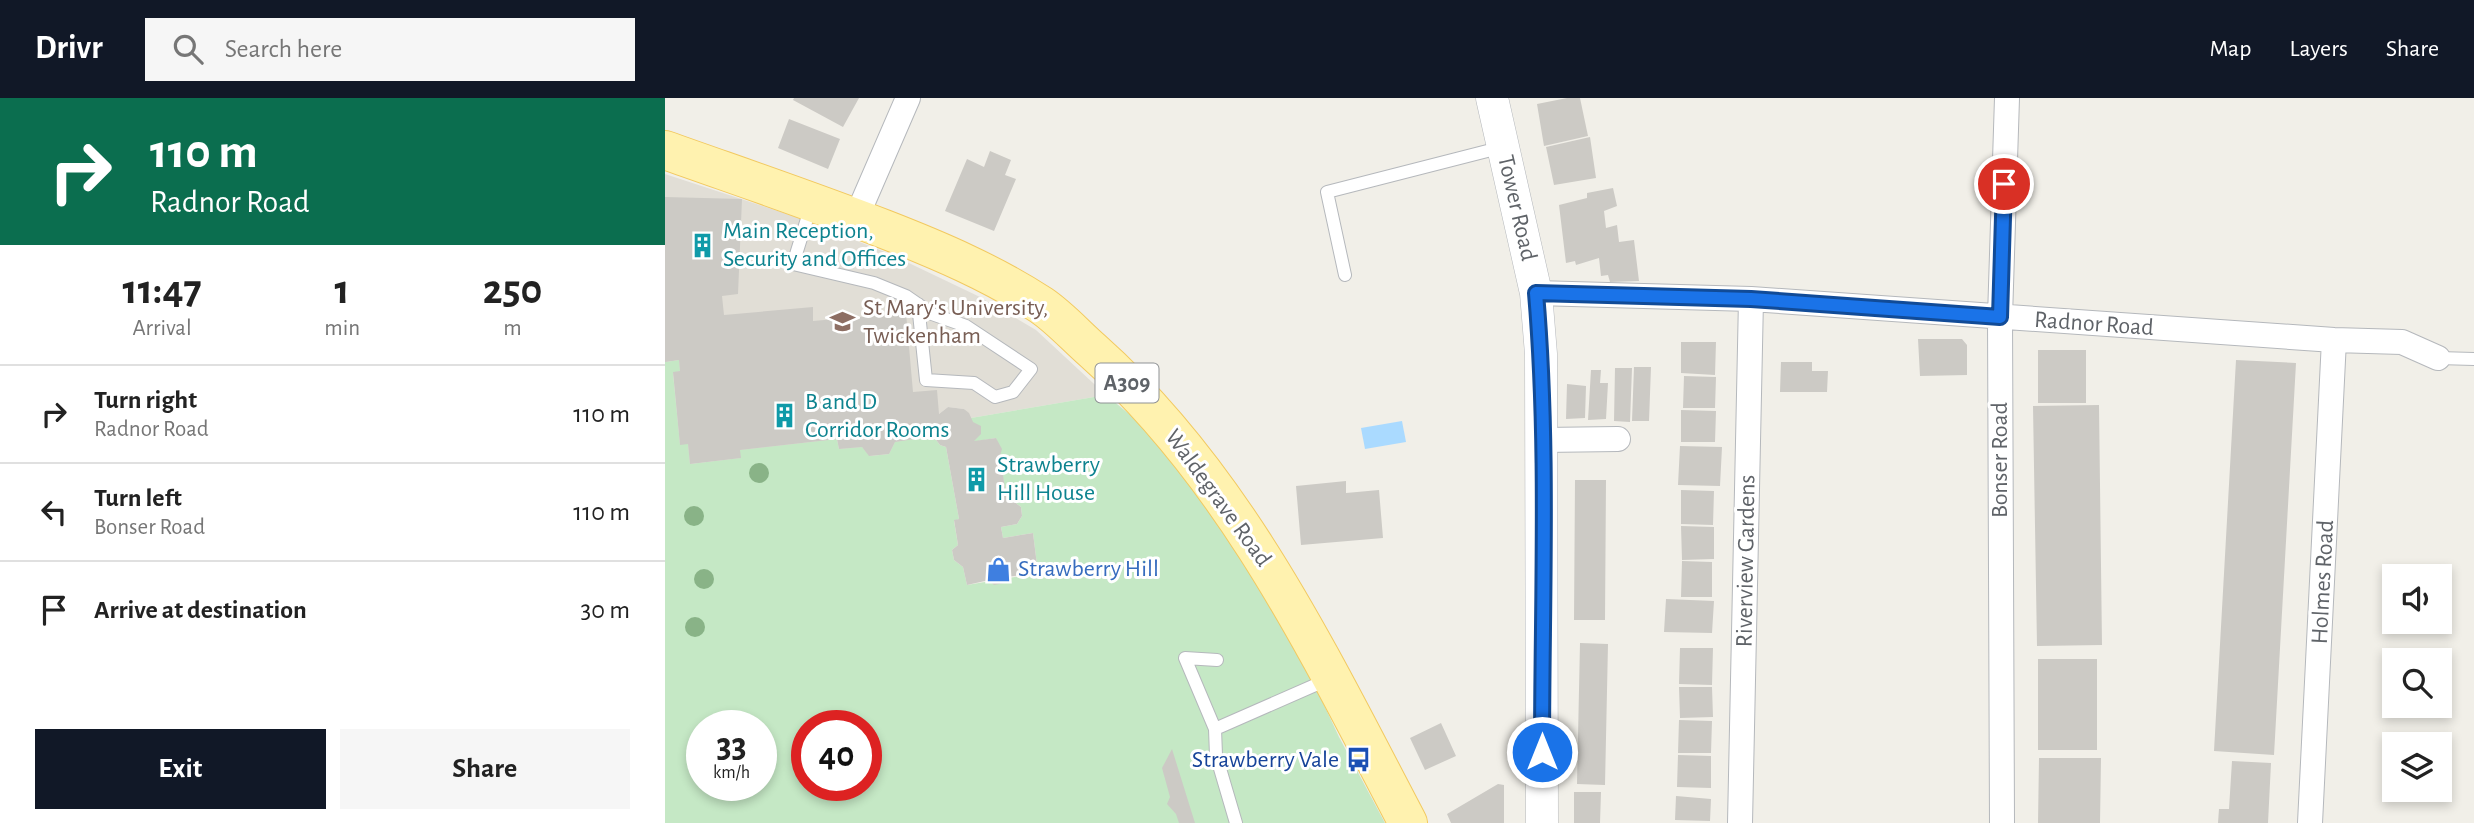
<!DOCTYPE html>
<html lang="en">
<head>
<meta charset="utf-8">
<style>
  body { margin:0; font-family:"Alegreya Sans",sans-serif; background:#f6f6f6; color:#222; height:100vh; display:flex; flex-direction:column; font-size:26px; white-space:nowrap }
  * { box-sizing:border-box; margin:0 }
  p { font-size:23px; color:#767676 }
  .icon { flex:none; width:38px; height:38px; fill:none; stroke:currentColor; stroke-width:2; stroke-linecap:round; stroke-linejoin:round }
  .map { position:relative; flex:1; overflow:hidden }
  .sheet { display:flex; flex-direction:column; background:#fff; width:665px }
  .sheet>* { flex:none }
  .guide { background:#0b6e4f; color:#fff; overflow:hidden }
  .tools { position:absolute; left:1717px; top:466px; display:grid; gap:14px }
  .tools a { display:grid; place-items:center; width:70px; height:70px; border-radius:0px; background:#fff; box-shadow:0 4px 10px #0003; font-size:35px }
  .speed { position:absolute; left:21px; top:612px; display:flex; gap:14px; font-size:35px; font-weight:700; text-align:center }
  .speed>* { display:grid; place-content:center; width:91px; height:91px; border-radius:50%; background:#fff; box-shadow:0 4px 10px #0003; line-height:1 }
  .speed small { font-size:18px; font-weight:400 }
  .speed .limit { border:10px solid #d22; background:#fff; color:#111 }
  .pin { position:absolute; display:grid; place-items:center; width:60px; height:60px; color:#fff; margin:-30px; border:4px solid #fff; border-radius:50%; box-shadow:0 2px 7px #0007 }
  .me { position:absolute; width:77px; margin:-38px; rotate:0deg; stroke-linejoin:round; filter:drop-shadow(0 0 5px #0008) }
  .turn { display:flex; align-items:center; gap:24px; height:147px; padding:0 35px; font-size:32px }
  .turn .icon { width:91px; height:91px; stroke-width:2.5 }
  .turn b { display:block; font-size:49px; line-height:60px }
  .eta { display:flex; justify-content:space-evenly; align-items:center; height:119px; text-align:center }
  .eta b { font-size:42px; font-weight:700; line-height:49px }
  .action { display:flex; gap:14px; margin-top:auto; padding:14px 35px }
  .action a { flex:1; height:80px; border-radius:0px; background:#111827; color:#fff; font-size:28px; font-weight:700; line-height:80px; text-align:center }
  .action a+a { background:#f6f6f6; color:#222 }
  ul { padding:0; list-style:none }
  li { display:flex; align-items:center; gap:21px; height:98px; padding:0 35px; border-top:2px solid #e0e0e0 }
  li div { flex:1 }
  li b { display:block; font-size:26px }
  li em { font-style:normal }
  header { display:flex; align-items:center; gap:42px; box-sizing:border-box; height:98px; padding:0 35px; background:#111827; color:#fff }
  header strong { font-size:33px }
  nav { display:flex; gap:38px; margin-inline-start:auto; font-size:24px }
  .search { width:490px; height:63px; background:#f6f6f6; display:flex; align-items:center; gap:18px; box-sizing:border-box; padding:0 24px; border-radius:0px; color:#767676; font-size:26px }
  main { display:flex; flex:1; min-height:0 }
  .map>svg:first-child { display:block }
</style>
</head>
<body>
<header>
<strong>Drivr</strong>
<div class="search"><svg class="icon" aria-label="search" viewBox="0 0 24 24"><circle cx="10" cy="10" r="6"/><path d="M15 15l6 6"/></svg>Search here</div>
<nav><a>Map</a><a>Layers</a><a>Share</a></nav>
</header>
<main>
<section class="sheet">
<div class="guide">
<div class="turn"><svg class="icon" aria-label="right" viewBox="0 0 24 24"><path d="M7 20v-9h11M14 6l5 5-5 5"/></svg><div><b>110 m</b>Radnor Road</div></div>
</div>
<div class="eta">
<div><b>11:47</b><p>Arrival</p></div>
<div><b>1</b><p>min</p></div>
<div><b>250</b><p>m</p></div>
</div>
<ul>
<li><svg class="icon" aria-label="right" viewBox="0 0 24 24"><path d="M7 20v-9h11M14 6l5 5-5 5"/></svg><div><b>Turn right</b><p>Radnor Road</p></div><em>110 m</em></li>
<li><svg class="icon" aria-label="left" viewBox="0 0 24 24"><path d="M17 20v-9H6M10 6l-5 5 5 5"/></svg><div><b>Turn left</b><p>Bonser Road</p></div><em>110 m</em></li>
<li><svg class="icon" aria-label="arrive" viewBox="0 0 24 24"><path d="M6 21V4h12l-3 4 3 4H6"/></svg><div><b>Arrive at destination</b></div><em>30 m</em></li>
</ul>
<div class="action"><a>Exit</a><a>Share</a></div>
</section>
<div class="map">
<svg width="1809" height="725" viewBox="0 0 1809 725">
  <rect width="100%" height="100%" fill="#f1efe8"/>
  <!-- education -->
  <path fill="#e1ded6" d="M 0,76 L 131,119 L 225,156 L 315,199 L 371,232 L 441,297 L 306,320 L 299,311 L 283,309 L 274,316 L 268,329 L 268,338 L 252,340 L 224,356 L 204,358 L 174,351 L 172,341 L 76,360 L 25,366 L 15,347 L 8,274 L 13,262 L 0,264 Z"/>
  <!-- green -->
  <path fill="#c5e8c5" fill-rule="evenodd" d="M 14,262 L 15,273 L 8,275 L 15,346 L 23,346 L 25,366 L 75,360 L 75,352 L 172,341 L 174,351 L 197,349 L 205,358 L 224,356 L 230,344 L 268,338 L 275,347 L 281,349 L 294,421 L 289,423 L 293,447 L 287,452 L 289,462 L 298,469 L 302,487 L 373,475 L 368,435 L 338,440 L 336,429 L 352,426 L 357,418 L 356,409 L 348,403 L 342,403 L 331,340 L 301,345 L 306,320 L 441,297 L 486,334 L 530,388 L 633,551 L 674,639 L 720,725 L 0,725 L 0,264 ZM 37,628 L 96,628 L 96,688 L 37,688 ZM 142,628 L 201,628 L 201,688 L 142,688 Z"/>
  <!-- water -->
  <path fill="#aadaff" d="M 737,323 L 741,344 L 700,351 L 696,330 Z"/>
  <!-- building -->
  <path fill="#cccac5" d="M 129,0 L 194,0 L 178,29 L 128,2 Z
    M 902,0 L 915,0 L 923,38 L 879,48 L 872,6 Z
    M 124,21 L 175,41 L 163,71 L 113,50 Z
    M 925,39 L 931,80 L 889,87 L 881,49 Z
    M 325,53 L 346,62 L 340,77 L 351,81 L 329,133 L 280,113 L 302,61 L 319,69 Z
    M 948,90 L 952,108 L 939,113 L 941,130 L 952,127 L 954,144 L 969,142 L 974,183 L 945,184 L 943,177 L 936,178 L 934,160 L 911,167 L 910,163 L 901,165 L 894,107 L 922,100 L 922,95 Z
    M 0,99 L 77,101 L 73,196 L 57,198 L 59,217 L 148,209 L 148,223 L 241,215 L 248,294 L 272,292 L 274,316 L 283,309 L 299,311 L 304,315 L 308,324 L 316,328 L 316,336 L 309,343 L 331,340 L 337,351 L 335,358 L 342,403 L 348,403 L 356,409 L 357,418 L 352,426 L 336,429 L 338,440 L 368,435 L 373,475 L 341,479 L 339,485 L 329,487 L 324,482 L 302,487 L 298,469 L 289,462 L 287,452 L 293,447 L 289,422 L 294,421 L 281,349 L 275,347 L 268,338 L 230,344 L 224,356 L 204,358 L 197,349 L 174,351 L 172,341 L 75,352 L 76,360 L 25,366 L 23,346 L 15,347 L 8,274 L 15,273 L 14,262 L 0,264 Z
    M 1253,241 L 1297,241 L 1302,247 L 1302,277 L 1255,278 Z
    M 1016,244 L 1051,244 L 1050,277 L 1016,275 Z
    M 1373,252 L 1421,252 L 1421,305 L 1373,305 Z
    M 1571,262 L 1631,265 L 1609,657 L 1549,653 Z
    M 1116,264 L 1147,264 L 1147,273 L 1163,273 L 1162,294 L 1115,294 Z
    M 969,269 L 986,269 L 984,323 L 967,323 Z
    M 950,270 L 967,270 L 965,324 L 949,323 Z
    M 926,272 L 936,272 L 935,285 L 943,285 L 941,321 L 923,322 Z
    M 1019,278 L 1051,279 L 1050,310 L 1018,310 Z
    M 902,286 L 921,288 L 920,320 L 901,321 Z
    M 1434,307 L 1437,547 L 1372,548 L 1368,308 Z
    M 1016,312 L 1051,313 L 1050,344 L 1016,344 Z
    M 1015,348 L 1057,349 L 1055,388 L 1013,387 Z
    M 910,382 L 941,382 L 940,522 L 909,522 Z
    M 681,383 L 681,395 L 714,392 L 718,440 L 636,447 L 631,388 Z
    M 1016,392 L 1049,393 L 1048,427 L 1016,426 Z
    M 1016,428 L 1049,429 L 1049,461 L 1017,462 Z
    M 1017,463 L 1047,464 L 1047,499 L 1016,499 Z
    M 1001,501 L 1049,503 L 1047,535 L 999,534 Z
    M 915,545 L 943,546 L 940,687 L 912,686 Z
    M 1015,550 L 1048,550 L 1047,587 L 1014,586 Z
    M 1373,561 L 1432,561 L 1432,652 L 1373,652 Z
    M 1014,589 L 1047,589 L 1048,619 L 1015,620 Z
    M 1014,622 L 1047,623 L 1046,655 L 1013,655 Z
    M 776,625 L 791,658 L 760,672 L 745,640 Z
    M 507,651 L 530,725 L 514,725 L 511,716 L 502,706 L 505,699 L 497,670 Z
    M 1013,657 L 1046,658 L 1046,690 L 1012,689 Z
    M 1374,660 L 1436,660 L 1435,725 L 1373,725 Z
    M 1567,663 L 1606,665 L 1603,725 L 1553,725 L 1554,711 L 1564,711 Z
    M 833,686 L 839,687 L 839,725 L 786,725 L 782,716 Z
    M 909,694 L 936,694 L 935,725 L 909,725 Z
    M 1011,698 L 1046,701 L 1045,723 L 1010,722 Z"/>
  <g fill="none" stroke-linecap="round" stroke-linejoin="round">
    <defs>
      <path id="service" d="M 146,108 L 128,166 L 209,185 L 241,198 L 267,216 L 301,228 L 366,271 L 348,294 L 330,299 L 309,285 L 261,282 L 253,206
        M 680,177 L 662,94 L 838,49
        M 1773,260 L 1809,261
        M 552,562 L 520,560 L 550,631 L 664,581
        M 550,631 L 551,657 L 571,725"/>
      <path id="minor" d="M 191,120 L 243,0
        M 871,195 L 1086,201 L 1669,242 L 1737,244 L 1773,260
        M 878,342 L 953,341
        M 1075,725 L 1086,201
        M 1337,725 L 1335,219 L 1342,0
        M 1645,725 L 1669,242"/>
      <path id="tertiary" d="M 827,0 L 871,195 L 876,256 L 877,725"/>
      <path id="primary" d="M 0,52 C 73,78 147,103 219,131 C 273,152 327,175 376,207 C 394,219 411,238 427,252 C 571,380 655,558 743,725"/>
    </defs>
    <!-- service casing -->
    <use href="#service" stroke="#b5b8bc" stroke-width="14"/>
    <!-- minor casing -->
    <use href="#minor" stroke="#b5b8bc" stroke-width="26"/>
    <!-- tertiary casing -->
    <use href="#tertiary" stroke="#b5b8bc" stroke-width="33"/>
    <!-- primary casing -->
    <use href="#primary" stroke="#f2c960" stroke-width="40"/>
    <!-- service -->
    <use href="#service" stroke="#fff" stroke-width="12"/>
    <!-- minor -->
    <use href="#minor" stroke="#fff" stroke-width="24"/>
    <!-- tertiary -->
    <use href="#tertiary" stroke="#fff" stroke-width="32"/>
    <!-- primary -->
    <use href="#primary" stroke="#fff2af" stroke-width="38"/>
  </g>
  <!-- trees -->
  <g fill="#89b387">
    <circle cx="94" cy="375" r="10"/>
    <circle cx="29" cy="418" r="10"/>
    <circle cx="39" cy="481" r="10"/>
    <circle cx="30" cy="529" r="10"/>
  </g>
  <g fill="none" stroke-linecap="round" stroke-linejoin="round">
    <defs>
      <path id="route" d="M 877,654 C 877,502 884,348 871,195 L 1086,201 L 1335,219 L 1339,86"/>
    </defs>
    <!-- route casing -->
    <use href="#route" stroke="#114b97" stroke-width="18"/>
    <!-- route -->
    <use href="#route" stroke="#1a73e8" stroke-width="12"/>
  </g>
  <!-- icons -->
  <defs>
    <symbol id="building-bare" viewBox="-9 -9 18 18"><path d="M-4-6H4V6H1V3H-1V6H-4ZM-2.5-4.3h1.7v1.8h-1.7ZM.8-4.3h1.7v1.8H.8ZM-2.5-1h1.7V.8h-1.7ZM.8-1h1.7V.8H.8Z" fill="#0f9aa8" stroke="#fff" stroke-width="2.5" paint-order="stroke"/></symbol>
    <symbol id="university-bare" viewBox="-9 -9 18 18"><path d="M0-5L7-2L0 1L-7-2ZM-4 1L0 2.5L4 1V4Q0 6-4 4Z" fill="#8d6e63" stroke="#fff" stroke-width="2.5" paint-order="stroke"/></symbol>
    <symbol id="shop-bare" viewBox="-9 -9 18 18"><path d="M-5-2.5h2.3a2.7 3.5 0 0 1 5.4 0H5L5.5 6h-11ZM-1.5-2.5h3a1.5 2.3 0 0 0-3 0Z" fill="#3f7fe0" stroke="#fff" stroke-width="2.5" paint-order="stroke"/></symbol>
    <symbol id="bus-bare" viewBox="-9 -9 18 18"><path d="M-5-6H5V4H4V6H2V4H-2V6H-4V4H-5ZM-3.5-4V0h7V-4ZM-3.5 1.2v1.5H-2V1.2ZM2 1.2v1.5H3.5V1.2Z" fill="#1a4fb4" stroke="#fff" stroke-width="2.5" paint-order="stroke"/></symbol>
  </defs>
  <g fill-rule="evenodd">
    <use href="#building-bare" x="20" y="130" width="35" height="35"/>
    <use href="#university-bare" x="160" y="206" width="35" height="35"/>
    <use href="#building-bare" x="102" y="300" width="35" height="35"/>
    <use href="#building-bare" x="294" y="364" width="35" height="35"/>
    <use href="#shop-bare" x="316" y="454" width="35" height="35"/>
    <use href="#bus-bare" x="676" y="644" width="35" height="35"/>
  </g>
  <g text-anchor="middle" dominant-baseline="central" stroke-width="6" stroke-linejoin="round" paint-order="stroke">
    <!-- shield labels -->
    <rect fill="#fff" stroke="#8f9295" stroke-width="2" x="430.5" y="265.5" width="63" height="39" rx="5"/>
    <g font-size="23" font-weight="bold" fill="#5f6368">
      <text x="462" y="285">A309</text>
    </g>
    <!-- street labels -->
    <g font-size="24" fill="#5f6368" stroke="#fff">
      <text transform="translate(852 110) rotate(77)">Tower Road</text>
      <text transform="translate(1429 226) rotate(4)">Radnor Road</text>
      <text transform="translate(1335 362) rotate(-90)">Bonser Road</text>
      <text transform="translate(553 400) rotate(54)">Waldegrave Road</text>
      <text transform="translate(1081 463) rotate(-89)">Riverview Gardens</text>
      <text transform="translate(1658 484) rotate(-87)">Holmes Road</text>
    </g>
    <!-- culture labels -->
    <g font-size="24" fill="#0d838f" stroke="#fff" text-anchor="start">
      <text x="58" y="133">Main Reception,<tspan x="58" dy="28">Security and Offices</tspan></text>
      <text x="140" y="304">B and D<tspan x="140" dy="28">Corridor Rooms</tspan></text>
      <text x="332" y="367">Strawberry<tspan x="332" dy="28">Hill House</tspan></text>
    </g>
    <!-- education labels -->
    <g font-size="24" fill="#785e54" stroke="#fff" text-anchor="start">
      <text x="198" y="210">St Mary's University,<tspan x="198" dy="28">Twickenham</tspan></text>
    </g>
    <!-- shop labels -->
    <g font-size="24" fill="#366cbe" stroke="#fff" text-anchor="start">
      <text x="353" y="471">Strawberry Hill</text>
    </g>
    <!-- transit labels -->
    <g font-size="24" fill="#164399" stroke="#fff" text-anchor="end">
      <text x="674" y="662">Strawberry Vale</text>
    </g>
  </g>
</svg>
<div class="tools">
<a><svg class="icon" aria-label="sound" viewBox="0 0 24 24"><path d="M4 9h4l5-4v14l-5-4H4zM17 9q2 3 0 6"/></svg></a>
<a><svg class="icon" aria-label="search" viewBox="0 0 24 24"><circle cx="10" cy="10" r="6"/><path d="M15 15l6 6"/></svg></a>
<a><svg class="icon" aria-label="layers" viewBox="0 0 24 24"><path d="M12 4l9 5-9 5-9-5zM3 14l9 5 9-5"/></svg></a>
</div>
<div class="speed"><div>33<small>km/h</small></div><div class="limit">40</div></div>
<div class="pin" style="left:1339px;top:86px;background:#d93025"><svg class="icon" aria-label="arrive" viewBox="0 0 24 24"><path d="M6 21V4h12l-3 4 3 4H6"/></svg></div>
<svg class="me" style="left:877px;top:654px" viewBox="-20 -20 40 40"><circle r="17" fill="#1a73e8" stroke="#fff" stroke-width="3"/><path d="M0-11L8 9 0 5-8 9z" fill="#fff"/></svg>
</div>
</main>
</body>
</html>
